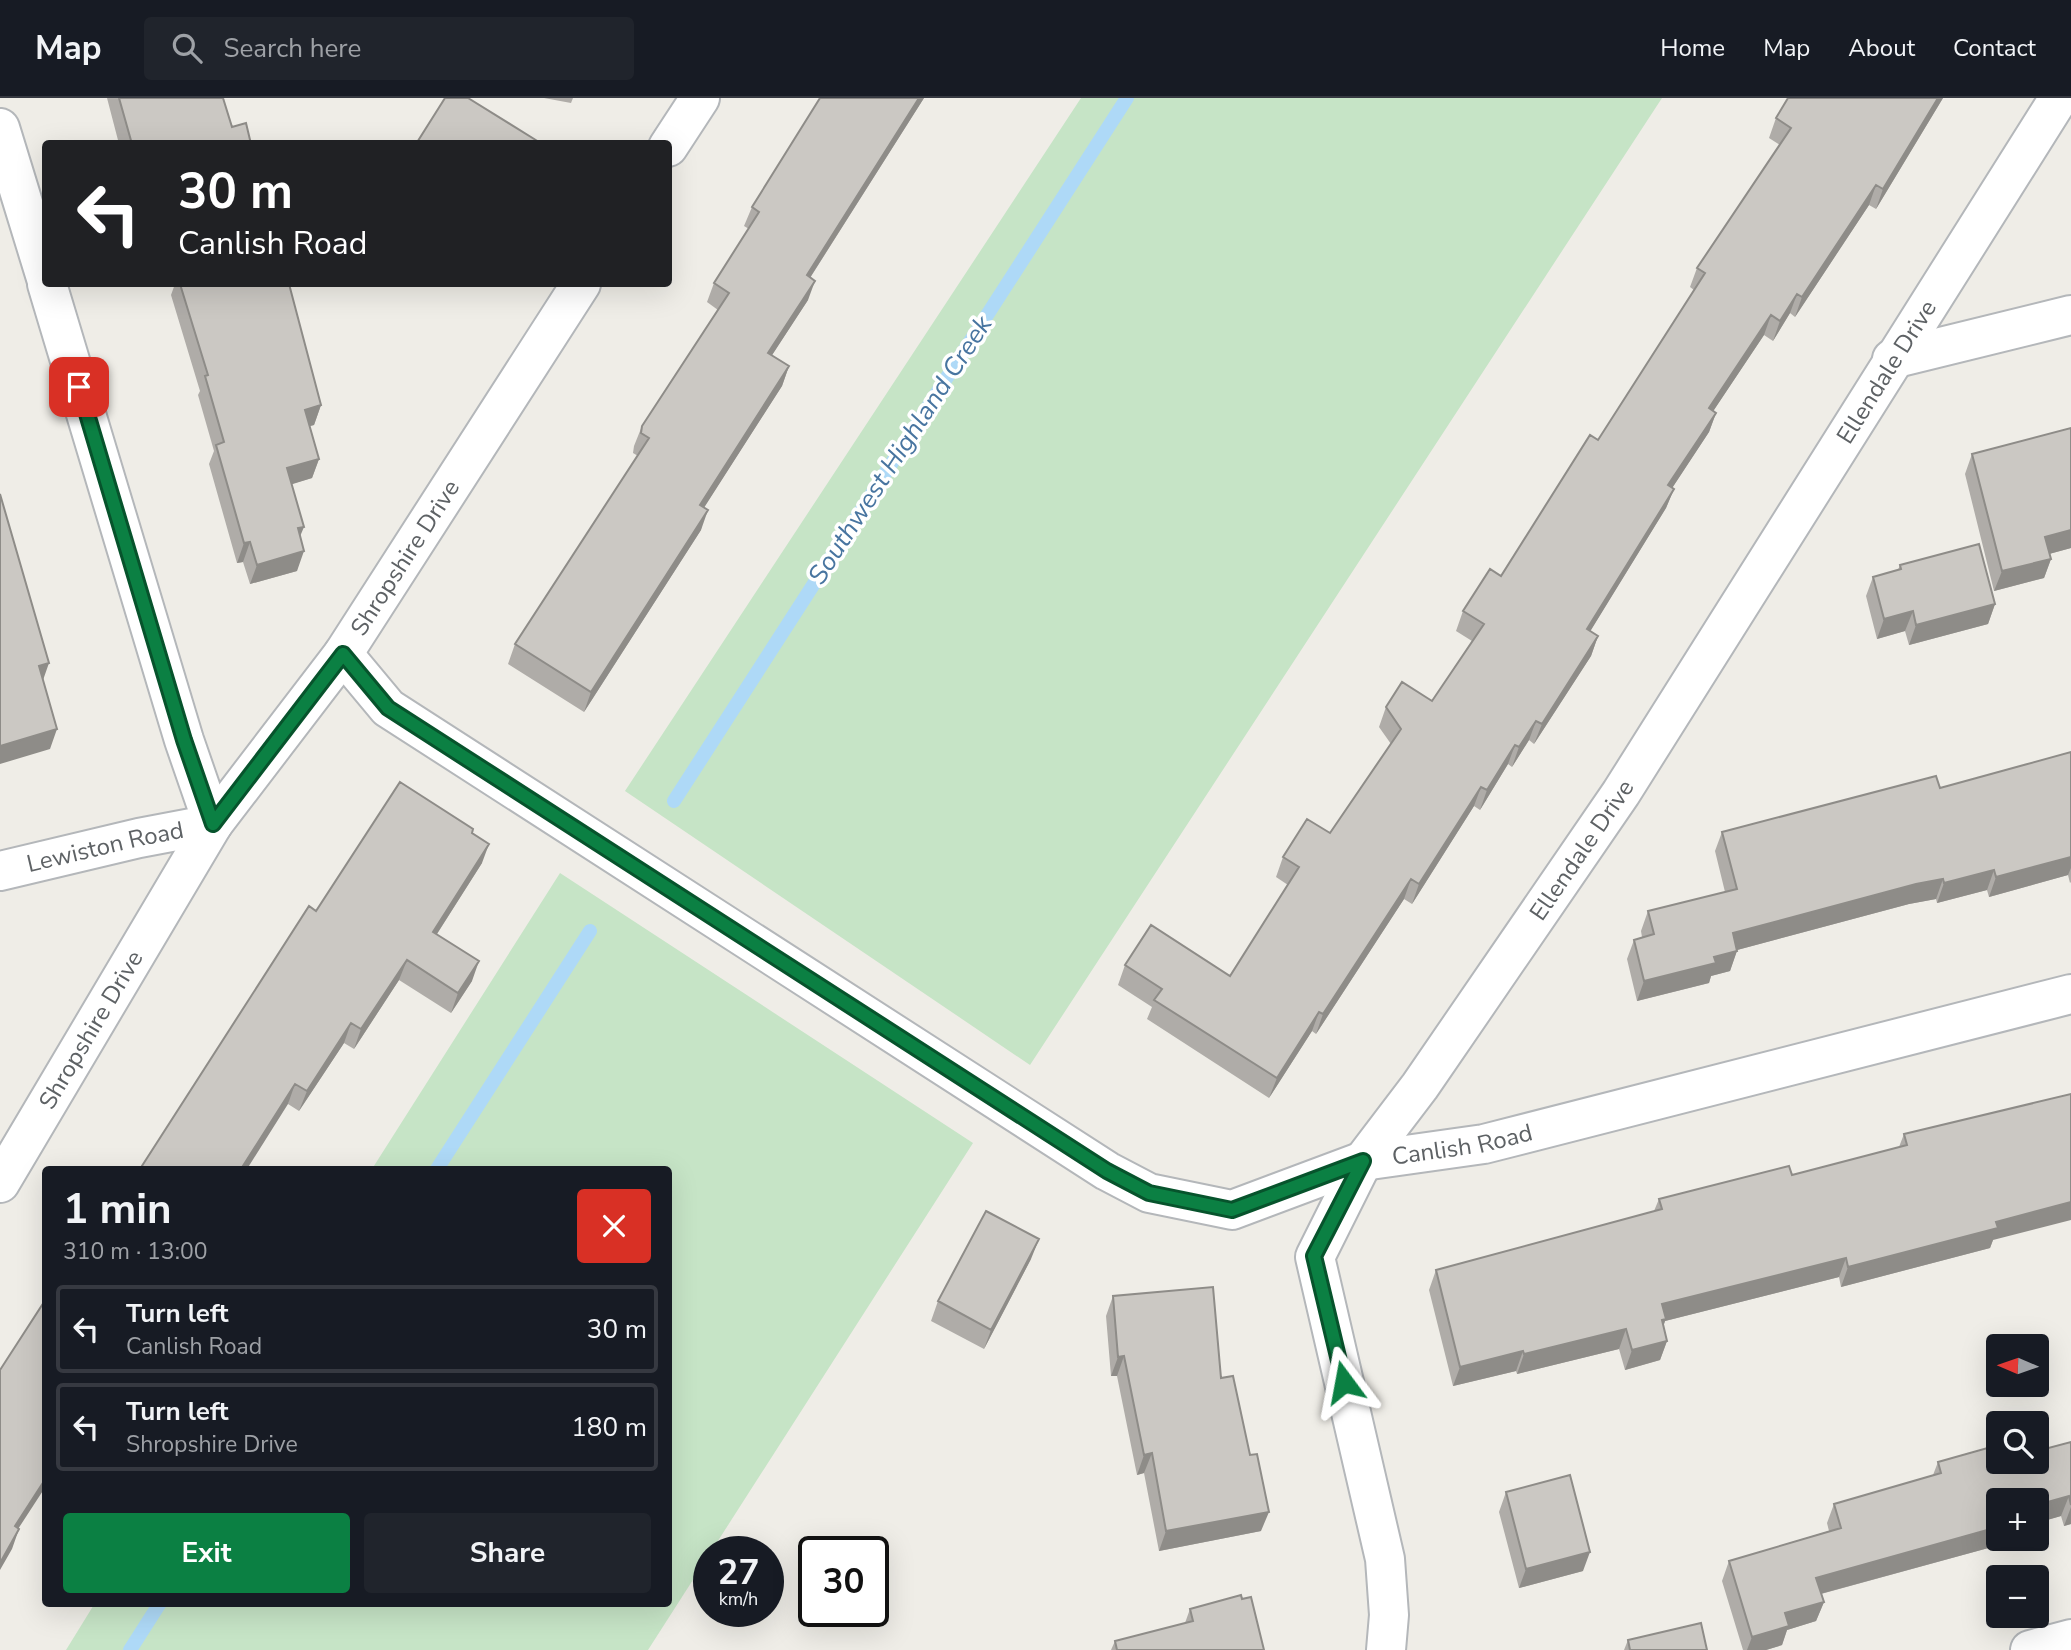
<!DOCTYPE html>
<html lang="en">
<head>
<meta charset="utf-8">
<style>
  body { margin:0; font-family:"Nunito Sans",sans-serif; background:#20242c; color:#f1f3f6; height:100vh; display:flex; flex-direction:column; font-size:26px; white-space:nowrap }
  * { box-sizing:border-box; margin:0 }
  p { font-size:23px; color:#9ea1a6 }
  .icon { flex:none; width:38px; height:38px; fill:none; stroke:currentColor; stroke-width:2; stroke-linecap:round; stroke-linejoin:round }
  .map { position:relative; flex:1; overflow:hidden }
  .details { position:absolute; left:42px; top:1068px; width:630px; height:441px; display:flex; flex-direction:column; background:#171b24; border-radius:7px; box-shadow:0 7px 28px #0002 }
  .details>* { flex:none }
  .top-card { position:absolute; left:42px; top:42px; width:630px; height:147px; border-radius:7px; box-shadow:0 7px 28px #0002; background:#202124; color:#fff; overflow:hidden }
  .needle { width:46px; rotate:272deg }
  .tools { position:absolute; left:1986px; top:1236px; display:grid; gap:14px }
  .tools a { display:grid; place-items:center; width:63px; height:63px; border-radius:7px; background:#171b24; box-shadow:0 7px 28px #0002; font-size:35px }
  .speed { position:absolute; left:693px; top:1438px; display:flex; gap:14px; font-size:35px; font-weight:700; text-align:center }
  .speed>* { display:grid; place-content:center; width:91px; height:91px; border-radius:50%; background:#171b24; box-shadow:0 7px 28px #0002; line-height:1 }
  .speed small { font-size:18px; font-weight:400 }
  .speed .limit { border:4px solid #111; border-radius:10px; background:#fff; color:#111 }
  .pin { position:absolute; display:grid; place-items:center; width:60px; height:60px; color:#fff; margin:-30px; border-radius:14px; box-shadow:0 4px 10px #0006 }
  .me { position:absolute; width:77px; margin:-38px; rotate:347deg; stroke-linejoin:round; filter:drop-shadow(0 0 5px #0008) }
  .turn { display:flex; align-items:center; gap:24px; height:147px; padding:0 21px; font-size:32px }
  .turn .icon { width:91px; height:91px; stroke-width:2.5 }
  .turn b { display:block; font-size:49px; line-height:60px }
  .round { display:grid; place-items:center; flex:none; width:74px; height:74px; border-radius:7px; background:#20242c }
  .summary { display:flex; align-items:center; justify-content:space-between; height:119px; padding:0 21px }
  h1 { font-size:42px; font-weight:700; line-height:52px }
  .button { display:flex; gap:14px; margin-top:auto; padding:14px 21px }
  .button a { flex:1; height:80px; border-radius:7px; background:#0b8043; color:#fff; font-size:28px; font-weight:700; line-height:80px; text-align:center }
  .button a+a { background:#20242c; color:#f1f3f6 }
  ul { padding:0; list-style:none }
  li { display:flex; align-items:center; gap:21px; height:88px; margin:0 14px 10px; padding:0 7px; border:4px solid #363941; border-radius:7px }
  li div { flex:1 }
  li b { display:block; font-size:26px }
  li em { font-style:normal }
  header { display:flex; align-items:center; gap:42px; box-sizing:border-box; height:98px; padding:0 35px; background:#171b24; border-bottom:2px solid #363941 }
  header strong { font-size:33px }
  nav { display:flex; gap:38px; margin-inline-start:auto; font-size:24px }
  .search { width:490px; height:63px; background:#20242c; display:flex; align-items:center; gap:18px; box-sizing:border-box; padding:0 24px; border-radius:7px; color:#9ea1a6; font-size:26px }
  .map>svg:first-child { display:block }
</style>
</head>
<body>
<header>
<strong>Map</strong>
<div class="search"><svg class="icon" aria-label="search" viewBox="0 0 24 24"><circle cx="10" cy="10" r="6"/><path d="M15 15l6 6"/></svg>Search here</div>
<nav><a>Home</a><a>Map</a><a>About</a><a>Contact</a></nav>
</header>
<div class="map">
<svg width="2071" height="1552" viewBox="0 0 2071 1552">
  <rect width="100%" height="100%" fill="#efede7"/>
  <!-- green -->
  <path fill="#c6e4c6" d="M 1081,0 L 1662,0 L 1030,967 L 625,693 Z
    M 560,775 L 973,1045 L 648,1552 L 66,1552 L 95,1505 L 668,1505 L 668,1071 L 372,1071 Z"/>
  <g fill="none" stroke-linecap="round" stroke-linejoin="round">
    <!-- stream -->
    <path stroke="#aed9f7" stroke-width="14" d="M 674,703 L 1127,0
      M 437,1071 L 590,833
      M 130,1552 L 160,1505"/>
    <defs>
      <g id="street">
        <path d="M 0,30 L 46,180"/>
        <path d="M 668,49 L 700,0"/>
        <path d="M 47,186 L 184,642 L 213,726"/>
        <path d="M 1892,261 L 2071,217"/>
        <path id="s1" d="M 343,556 L 388,610 L 1107,1073 L 1149,1095 L 1232,1112 L 1363,1063 L 1484,1046 L 2071,896"/>
        <path id="s2" d="M 0,773 L 139,740 L 213,726"/>
        <path id="s3" d="M 0,1085 L 213,726 L 343,556 L 581,186"/>
        <path id="s4" d="M 1386,1552 L 1389,1517 L 1385,1461 L 1315,1159 L 1363,1063 L 1420,988 L 1621,695 L 2059,0"/>
        <path d="M 2030,1552 L 2071,1541"/>
      </g>
    </defs>
    <!-- street casing -->
    <use href="#street" stroke="#b4b7ba" stroke-width="42"/>
    <!-- street -->
    <use href="#street" stroke="#fff" stroke-width="38"/>
  </g>
  <!-- wall -->
  <path fill="#afaca8" d="M 107,0 L 223,0 L 232,29 L 251,46 L 119,46 Z
    M 544,0 L 573,0 L 571,5 Z
    M 820,0 L 924,0 L 810,180 L 808,202 L 772,257 L 789,268 L 782,288 L 704,409 L 701,432 L 584,614 L 508,566 L 515,546 L 638,358 L 633,355 L 634,348 L 642,328 L 718,212 L 707,204 L 714,185 L 749,131 L 744,128 L 752,109 Z
    M 1788,0 L 1943,0 L 1876,111 L 1869,107 L 1795,219 L 1790,215 L 1773,243 L 1764,237 L 1713,313 L 1716,315 L 1709,334 L 1672,390 L 1674,391 L 1666,410 L 1590,533 L 1598,538 L 1591,558 L 1534,646 L 1529,642 L 1512,669 L 1508,666 L 1480,712 L 1474,708 L 1412,806 L 1404,801 L 1316,936 L 1312,933 L 1269,1000 L 1147,921 L 1152,909 L 1118,887 L 1125,867 L 1230,878 L 1288,787 L 1276,779 L 1283,759 L 1330,735 L 1391,646 L 1379,629 L 1386,609 L 1432,603 L 1472,543 L 1456,533 L 1463,513 L 1501,478 L 1598,342 L 1694,192 L 1690,189 L 1697,170 L 1780,47 L 1769,40 L 1776,20 Z
    M 175,186 L 289,186 L 321,307 L 314,327 L 310,328 L 319,361 L 312,380 L 291,386 L 300,438 L 297,473 L 250,486 L 243,464 L 237,465 L 209,366 L 214,353 L 198,297 L 200,293 L 171,197 Z
    M 2071,330 L 2071,450 L 2049,456 L 2051,461 L 2044,480 L 1994,493 L 1965,376 L 1972,356 Z
    M 1900,467 L 1995,506 L 1988,526 L 1909,547 L 1905,533 L 1877,541 L 1866,498 L 1873,479 L 1898,472 Z
    M 2071,654 L 2071,784 L 2070,785 L 2068,777 L 1989,799 L 1987,792 L 1937,805 L 1936,801 L 1909,806 L 1737,852 L 1730,873 L 1711,878 L 1709,885 L 1637,903 L 1627,861 L 1634,842 L 1642,839 L 1641,833 L 1648,813 L 1725,794 L 1715,753 L 1722,734 L 1940,690 Z
    M 472,735 L 482,765 L 437,836 L 472,883 L 451,915 L 399,882 L 354,951 L 344,945 L 299,1013 L 288,1006 L 316,813 Z
    M 1904,1036 L 1993,1142 L 1990,1150 L 1841,1189 L 1839,1179 L 1665,1223 L 1663,1229 L 1667,1243 L 1660,1262 L 1625,1272 L 1619,1251 L 1517,1276 L 1516,1273 L 1453,1288 L 1429,1192 L 1436,1172 L 1654,1113 L 1659,1101 L 1792,1077 L 1899,1049 Z
    M 1031,1161 L 984,1251 L 931,1223 L 938,1203 Z
    M 1113,1198 L 1221,1280 L 1261,1433 L 1159,1453 L 1144,1375 L 1137,1377 L 1117,1278 L 1111,1278 L 1106,1218 Z
    M 2071,1344 L 2071,1426 L 2064,1428 L 2061,1418 L 1996,1436 L 1992,1449 L 1821,1496 L 1824,1504 L 1816,1523 L 1787,1532 L 1782,1547 L 1766,1552 L 1743,1552 L 1722,1483 L 1729,1463 L 1829,1433 L 1827,1425 L 1834,1406 L 1933,1377 L 1938,1364 L 1998,1363 Z
    M 1506,1394 L 1583,1473 L 1519,1490 L 1499,1414 Z
    M 1190,1511 L 1264,1552 L 1111,1552 L 1115,1543 L 1185,1525 Z
    M 1628,1542 L 1707,1552 L 1624,1552 Z"/>
  <!-- shaded-wall -->
  <path fill="#8e8c88" d="M 919,0 L 924,0 L 799,197 L 807,177 Z
    M 1938,0 L 1943,0 L 1876,111 L 1883,91 Z
    M 1876,87 L 1869,107 L 1795,219 L 1802,199 Z
    M 815,183 L 808,202 L 761,274 L 768,255 Z
    M 1797,196 L 1790,215 L 1773,243 L 1780,223 Z
    M 1771,217 L 1764,237 L 1702,330 L 1709,310 Z
    M 789,268 L 782,288 L 693,427 L 700,407 Z
    M 321,307 L 314,327 L 298,331 L 305,312 Z
    M 1716,315 L 1709,334 L 1661,407 L 1668,387 Z
    M 319,361 L 312,380 L 280,390 L 287,370 Z
    M 1674,391 L 1666,410 L 1580,550 L 1587,531 Z
    M 708,412 L 701,432 L 584,614 L 591,594 Z
    M 304,429 L 296,448 L 298,430 Z
    M 2071,432 L 2071,450 L 2038,459 L 2045,439 Z
    M 250,444 L 243,464 L 237,465 L 244,445 Z
    M 304,453 L 297,473 L 250,486 L 257,467 Z
    M 2051,461 L 2044,480 L 1994,493 L 2002,473 Z
    M 1995,506 L 1988,526 L 1909,547 L 1916,527 Z
    M 1913,513 L 1905,533 L 1877,541 L 1884,521 Z
    M 1598,538 L 1591,558 L 1534,646 L 1542,626 Z
    M 49,565 L 42,585 L 39,568 Z
    M 1536,623 L 1529,642 L 1512,669 L 1519,649 Z
    M 57,631 L 50,651 L 0,666 L 0,648 Z
    M 1515,647 L 1508,666 L 1480,712 L 1487,692 Z
    M 1481,689 L 1474,708 L 1412,806 L 1419,786 Z
    M 489,746 L 482,765 L 426,853 L 433,834 Z
    M 2071,759 L 2071,770 L 2068,777 L 1989,799 L 1996,779 Z
    M 1994,772 L 1987,792 L 1937,805 L 1944,785 Z
    M 1411,781 L 1404,801 L 1316,936 L 1323,916 Z
    M 1943,781 L 1936,801 L 1909,806 L 1726,855 L 1733,835 L 1916,786 Z
    M 1737,853 L 1730,873 L 1711,878 L 1709,885 L 1637,903 L 1644,883 L 1714,859 Z
    M 407,862 L 399,882 L 354,951 L 361,931 Z
    M 479,863 L 472,883 L 451,915 L 458,895 Z
    M 1319,914 L 1312,933 L 1269,1000 L 1277,980 Z
    M 351,925 L 344,945 L 299,1013 L 307,993 Z
    M 295,986 L 288,1006 L 247,1071 L 241,1071 Z
    M 2071,1104 L 2071,1122 L 1993,1142 L 1990,1150 L 1841,1189 L 1848,1169 L 1996,1124 Z
    M 1039,1141 L 1031,1161 L 984,1251 L 991,1232 Z
    M 1846,1160 L 1839,1179 L 1665,1223 L 1659,1241 L 1662,1206 Z
    M 1626,1231 L 1619,1251 L 1517,1276 L 1524,1256 Z
    M 1667,1243 L 1660,1262 L 1625,1272 L 1632,1252 Z
    M 1523,1253 L 1516,1273 L 1453,1288 L 1460,1269 Z
    M 1124,1258 L 1117,1278 L 1111,1278 L 1118,1259 Z
    M 1152,1355 L 1144,1375 L 1137,1377 L 1144,1357 Z
    M 46,1380 L 46,1388 L 7,1448 L 15,1428 Z
    M 2069,1398 L 2061,1418 L 2037,1425 L 2037,1407 Z
    M 2071,1409 L 2071,1426 L 2064,1428 Z
    M 1269,1414 L 1261,1433 L 1159,1453 L 1166,1433 Z
    M 1998,1418 L 1998,1435 L 1996,1436 L 1992,1449 L 1809,1499 L 1816,1480 Z
    M 19,1431 L 12,1451 L 0,1472 L 0,1465 Z
    M 1590,1454 L 1583,1473 L 1519,1490 L 1526,1471 Z
    M 1824,1504 L 1816,1523 L 1787,1532 L 1782,1547 L 1766,1552 L 1747,1552 L 1752,1539 L 1785,1515 Z"/>
  <!-- building -->
  <path fill="#cbc8c3" stroke="#8e8c88" stroke-width="2" d="M 119,0 L 223,0 L 232,29 L 246,25 L 251,46 L 132,46 Z
    M 445,0 L 468,0 L 539,44 L 538,46 L 416,46 Z
    M 820,0 L 919,0 L 807,177 L 815,183 L 768,255 L 789,268 L 700,407 L 708,412 L 591,594 L 515,546 L 649,340 L 641,335 L 642,328 L 729,195 L 714,185 L 759,114 L 752,109 Z
    M 1788,0 L 1938,0 L 1883,91 L 1876,87 L 1802,199 L 1797,196 L 1780,223 L 1771,217 L 1709,310 L 1716,315 L 1668,387 L 1674,391 L 1587,531 L 1598,538 L 1542,626 L 1536,623 L 1519,649 L 1515,647 L 1487,692 L 1481,689 L 1419,786 L 1411,781 L 1323,916 L 1319,914 L 1277,980 L 1154,902 L 1162,891 L 1125,867 L 1151,827 L 1230,878 L 1299,769 L 1283,759 L 1307,721 L 1330,735 L 1401,631 L 1386,609 L 1402,584 L 1432,603 L 1484,526 L 1463,513 L 1490,471 L 1501,478 L 1590,337 L 1598,342 L 1705,175 L 1697,170 L 1791,30 L 1776,20 Z
    M 180,186 L 289,186 L 321,307 L 305,312 L 319,361 L 287,370 L 304,429 L 298,430 L 304,453 L 257,467 L 250,444 L 244,445 L 216,347 L 224,344 L 205,278 L 208,277 Z
    M 2071,330 L 2071,432 L 2045,439 L 2051,461 L 2002,473 L 1972,356 Z
    M 0,396 L 49,565 L 39,568 L 57,631 L 0,648 Z
    M 1979,446 L 1995,506 L 1916,527 L 1913,513 L 1884,521 L 1873,479 L 1901,471 L 1900,467 Z
    M 2071,654 L 2071,759 L 1996,779 L 1994,772 L 1944,785 L 1943,781 L 1916,786 L 1733,835 L 1737,853 L 1714,859 L 1716,865 L 1644,883 L 1634,842 L 1654,836 L 1648,813 L 1737,791 L 1722,734 L 1936,678 L 1940,690 Z
    M 400,684 L 473,731 L 472,735 L 489,746 L 433,834 L 479,863 L 458,895 L 407,862 L 361,931 L 351,925 L 307,993 L 295,986 L 241,1071 L 140,1071 L 309,808 L 316,813 Z
    M 2071,996 L 2071,1104 L 1996,1124 L 1998,1130 L 1848,1169 L 1846,1160 L 1662,1206 L 1666,1221 L 1662,1222 L 1667,1243 L 1632,1252 L 1626,1231 L 1524,1256 L 1523,1253 L 1460,1269 L 1436,1172 L 1662,1111 L 1659,1101 L 1789,1068 L 1792,1077 L 1907,1047 L 1904,1036 Z
    M 986,1113 L 1039,1141 L 991,1232 L 938,1203 Z
    M 1213,1189 L 1221,1280 L 1233,1278 L 1250,1357 L 1257,1356 L 1269,1414 L 1166,1433 L 1152,1355 L 1144,1357 L 1124,1258 L 1118,1259 L 1113,1198 Z
    M 46,1201 L 46,1380 L 15,1428 L 19,1431 L 0,1465 L 0,1272 Z
    M 2071,1344 L 2071,1407 L 2069,1398 L 2037,1407 L 2037,1402 L 1998,1402 L 1998,1418 L 1995,1419 L 1998,1429 L 1816,1480 L 1824,1504 L 1785,1515 L 1789,1528 L 1752,1539 L 1729,1463 L 1841,1430 L 1834,1406 L 1941,1375 L 1938,1364 L 1998,1347 L 1998,1363 L 2037,1363 L 2037,1353 Z
    M 1570,1377 L 1590,1454 L 1526,1471 L 1506,1394 Z
    M 1241,1497 L 1242,1501 L 1251,1499 L 1264,1552 L 1117,1552 L 1115,1543 L 1193,1523 L 1190,1511 Z
    M 1701,1525 L 1707,1552 L 1630,1552 L 1628,1542 Z"/>
  <g fill="none" stroke-linecap="round" stroke-linejoin="round">
    <defs>
      <path id="route" d="M 79,289 L 184,642 L 213,726 L 343,556 L 388,610 L 1107,1073 L 1149,1095 L 1232,1112 L 1363,1063 L 1314,1158 L 1344,1284"/>
    </defs>
    <!-- route casing -->
    <use href="#route" stroke="#07532c" stroke-width="18"/>
    <!-- route -->
    <use href="#route" stroke="#0b8043" stroke-width="12"/>
  </g>
  <g text-anchor="middle" dominant-baseline="central" stroke-width="7" stroke-linejoin="round" paint-order="stroke">
    <!-- street labels -->
    <g font-size="24" fill="#5e6265" stroke="#fff">
      <text stroke="none"><textPath href="#s4" startOffset="1456">Ellendale Drive</textPath></text>
      <text stroke="none"><textPath href="#s3" startOffset="746">Shropshire Drive</textPath></text>
      <text stroke="none"><textPath href="#s2" startOffset="108">Lewiston Road</textPath></text>
      <text stroke="none"><textPath href="#s4" startOffset="889">Ellendale Drive</textPath></text>
      <text stroke="none"><textPath href="#s3" startOffset="178">Shropshire Drive</textPath></text>
      <text stroke="none"><textPath href="#s1" startOffset="1298">Canlish Road</textPath></text>
    </g>
    <!-- water labels -->
    <g font-size="26" font-style="italic" fill="#4875a0" stroke="#fff">
      <text transform="translate(900 352) rotate(-57)">Southwest Highland Creek</text>
    </g>
  </g>
</svg>
<div class="tools">
<a><svg class="needle" viewBox="-14 -14 28 28"><path d="M0-13l5 13h-10z" fill="#e53935"/><path d="M0 13l5-13h-10z" fill="#9ea1a6"/></svg></a>
<a><svg class="icon" aria-label="search" viewBox="0 0 24 24"><circle cx="10" cy="10" r="6"/><path d="M15 15l6 6"/></svg></a>
<a>+</a>
<a>−</a>
</div>
<div class="speed"><div>27<small>km/h</small></div><div class="limit">30</div></div>
<div class="pin" style="left:79px;top:289px;background:#d93025"><svg class="icon" aria-label="arrive" viewBox="0 0 24 24"><path d="M6 21V4h12l-3 4 3 4H6"/></svg></div>
<svg class="me" style="left:1344px;top:1284px" viewBox="-20 -20 40 40"><path d="M0-17L14 15 0 8-14 15z" fill="#0b8043" stroke="#fff" stroke-width="4"/></svg>
<div class="top-card">
<div class="turn"><svg class="icon" aria-label="left" viewBox="0 0 24 24"><path d="M17 20v-9H6M10 6l-5 5 5 5"/></svg><div><b>30 m</b>Canlish Road</div></div>
</div>
<section class="details">
<div class="summary"><div><h1>1 min</h1><p>310 m · 13:00</p></div><a class="round" style="background:#d93025;color:#fff"><svg class="icon" aria-label="close" viewBox="0 0 24 24"><path d="M6 6l12 12M18 6L6 18"/></svg></a></div>
<ul>
<li><svg class="icon" aria-label="left" viewBox="0 0 24 24"><path d="M17 20v-9H6M10 6l-5 5 5 5"/></svg><div><b>Turn left</b><p>Canlish Road</p></div><em>30 m</em></li>
<li><svg class="icon" aria-label="left" viewBox="0 0 24 24"><path d="M17 20v-9H6M10 6l-5 5 5 5"/></svg><div><b>Turn left</b><p>Shropshire Drive</p></div><em>180 m</em></li>
</ul>
<div class="button"><a>Exit</a><a>Share</a></div>
</section>
</div>
</body>
</html>
